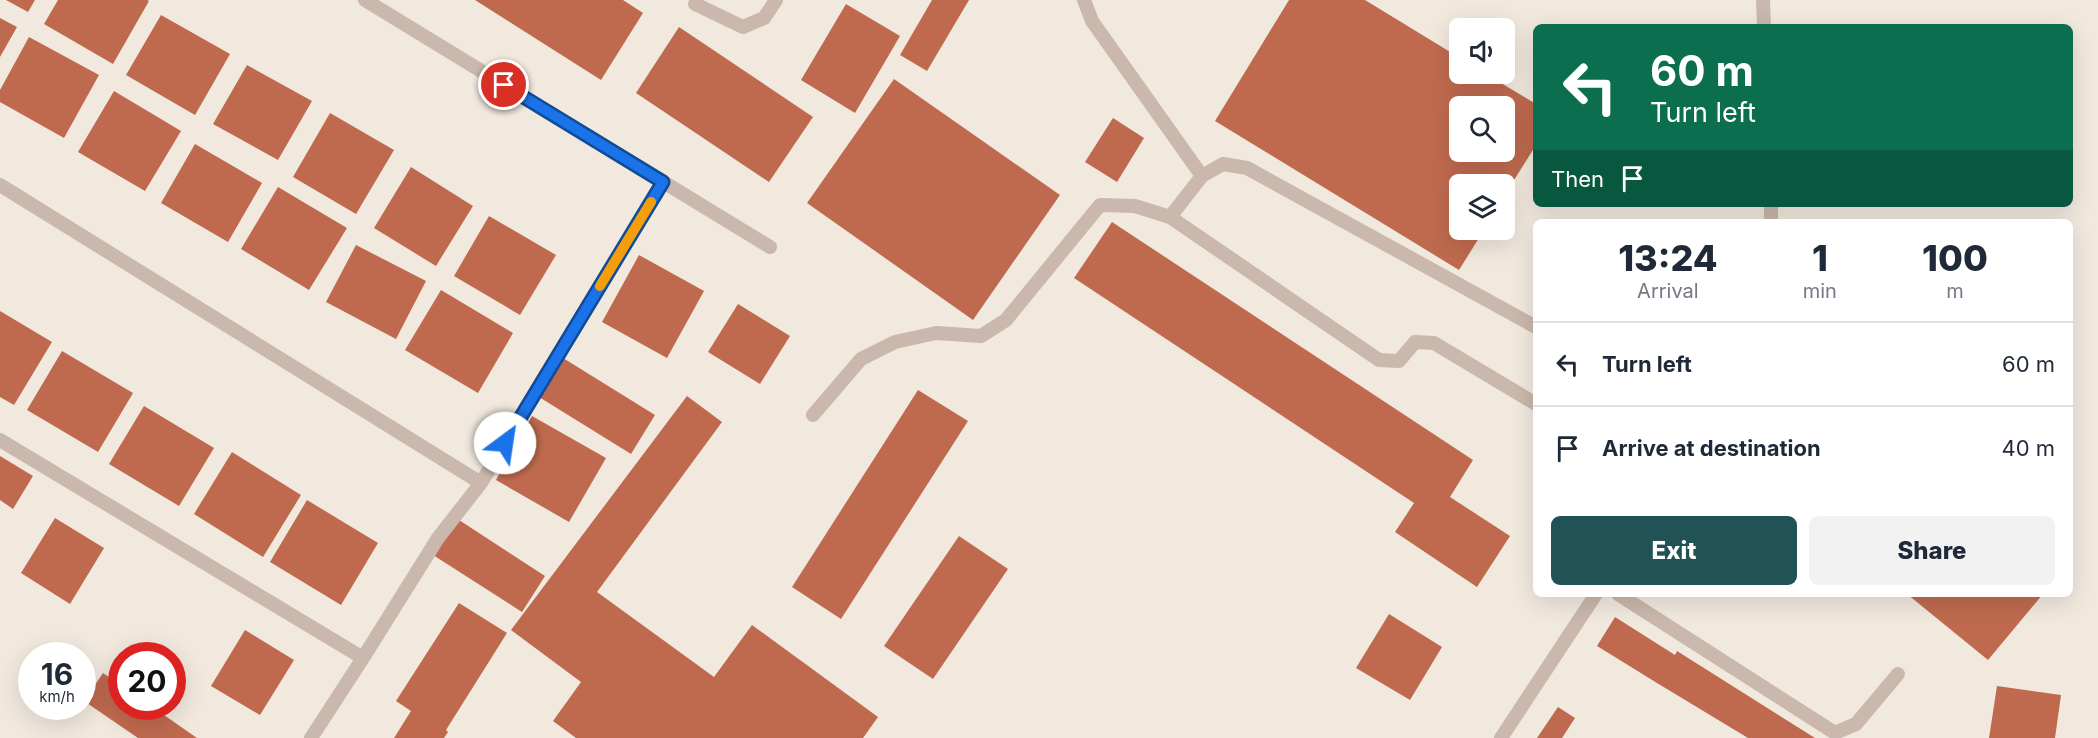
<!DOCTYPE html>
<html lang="en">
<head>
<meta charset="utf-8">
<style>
  body { margin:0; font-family:Inter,sans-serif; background:#f2f2f3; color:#1f2937; height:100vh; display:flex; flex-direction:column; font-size:22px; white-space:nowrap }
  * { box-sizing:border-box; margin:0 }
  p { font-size:20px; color:#747a83 }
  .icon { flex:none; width:33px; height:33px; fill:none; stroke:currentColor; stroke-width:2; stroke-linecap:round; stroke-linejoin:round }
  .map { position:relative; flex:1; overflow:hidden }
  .sheet { position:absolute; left:1533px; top:219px; width:540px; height:378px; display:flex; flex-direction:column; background:#fff; border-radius:9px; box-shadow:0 6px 24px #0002 }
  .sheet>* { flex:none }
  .banner { position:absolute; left:1533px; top:24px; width:540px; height:183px; border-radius:9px; box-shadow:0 6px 24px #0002; background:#0b6e4f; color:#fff; overflow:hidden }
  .controls { position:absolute; left:1449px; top:18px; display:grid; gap:12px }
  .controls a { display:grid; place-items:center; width:66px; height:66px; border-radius:9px; background:#fff; box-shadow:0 6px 24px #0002; font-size:30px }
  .speed { position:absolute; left:18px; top:642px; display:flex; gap:12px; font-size:30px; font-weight:700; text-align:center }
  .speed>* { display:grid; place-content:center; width:78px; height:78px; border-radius:50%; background:#fff; box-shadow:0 6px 24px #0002; line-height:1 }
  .speed small { font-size:15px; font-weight:400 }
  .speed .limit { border:9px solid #d22; background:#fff; color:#111 }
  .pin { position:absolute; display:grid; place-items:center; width:51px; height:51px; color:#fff; margin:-26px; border:3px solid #fff; border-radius:50%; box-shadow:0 2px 6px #0007 }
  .me { position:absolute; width:66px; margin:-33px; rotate:31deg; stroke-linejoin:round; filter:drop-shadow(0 0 4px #0008) }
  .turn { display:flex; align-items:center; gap:21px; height:126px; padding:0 18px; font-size:27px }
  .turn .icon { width:78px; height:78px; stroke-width:2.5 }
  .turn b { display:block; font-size:42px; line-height:51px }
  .then { display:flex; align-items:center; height:57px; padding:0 18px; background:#0003; gap:12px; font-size:22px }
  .eta { display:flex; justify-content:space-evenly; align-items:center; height:102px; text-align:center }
  .eta b { font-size:36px; font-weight:800; line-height:42px }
  .cta { display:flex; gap:12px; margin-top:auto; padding:12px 18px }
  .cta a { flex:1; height:69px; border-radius:9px; background:#215256; color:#fff; font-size:24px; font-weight:800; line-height:69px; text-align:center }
  .cta a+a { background:#f2f2f3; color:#1f2937 }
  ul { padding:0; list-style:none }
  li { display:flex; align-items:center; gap:18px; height:84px; padding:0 18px; border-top:2px solid #e0e1e3 }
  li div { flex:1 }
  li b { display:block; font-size:22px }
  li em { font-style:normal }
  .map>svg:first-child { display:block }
</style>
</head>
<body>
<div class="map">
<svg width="2098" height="738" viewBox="0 0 2098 738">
  <rect width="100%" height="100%" fill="#f1e8de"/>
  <!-- building -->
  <path fill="#bf6a4f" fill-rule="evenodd" d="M 6,0 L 35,0 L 28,12 Z
    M 58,0 L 147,0 L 149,1 L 113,64 L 44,24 Z
    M 475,0 L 623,0 L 643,13 L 601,80 Z
    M 932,0 L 969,0 L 927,71 L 900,55 Z
    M 1289,0 L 1365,0 L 1460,58 L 1460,74 L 1486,74 L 1536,104 L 1536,145 L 1504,196 L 1504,184 L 1460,184 L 1460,230 L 1484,230 L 1459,270 L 1215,121 ZM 1460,106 L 1504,106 L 1504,152 L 1460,152 Z
    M 846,4 L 900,36 L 855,113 L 801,80 Z
    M 161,15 L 230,54 L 195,115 L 126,75 Z
    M 0,18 L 17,27 L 0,57 Z
    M 679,27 L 813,117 L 769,182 L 636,93 Z
    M 29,37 L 99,75 L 64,138 L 0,102 L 0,90 Z
    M 247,65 L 312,101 L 278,160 L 213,124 Z
    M 894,79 L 1060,195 L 973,320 L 807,203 Z
    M 114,91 L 181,131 L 145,191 L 78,152 Z
    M 330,113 L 394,150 L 356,214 L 293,177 Z
    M 1113,118 L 1144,138 L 1117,182 L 1085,162 Z
    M 195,144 L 262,183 L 228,242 L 161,203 Z
    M 411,167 L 473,206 L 436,266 L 374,228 Z
    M 278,187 L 347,228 L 309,290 L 241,249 Z
    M 489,216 L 556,255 L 520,315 L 454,276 Z
    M 1112,222 L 1473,460 L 1450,497 L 1510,536 L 1477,587 L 1395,532 L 1414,503 L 1074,278 Z
    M 356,245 L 426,281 L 396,339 L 326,302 Z
    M 639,255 L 704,291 L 667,358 L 602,322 Z
    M 441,290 L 513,333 L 478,393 L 405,350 Z
    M 738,304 L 790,336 L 760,384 L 708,352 Z
    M 0,311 L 52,342 L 14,405 L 0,397 Z
    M 62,351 L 133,393 L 98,452 L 27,410 Z
    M 563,358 L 655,415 L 631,454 L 539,397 Z
    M 918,390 L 968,421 L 841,619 L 792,587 Z
    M 687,396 L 722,422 L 597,592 L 714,677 L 752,625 L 878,717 L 863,738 L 576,738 L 553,721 L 581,682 L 511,630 Z
    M 144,406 L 214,448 L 179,506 L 109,464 Z
    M 532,416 L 606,458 L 569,522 L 496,480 Z
    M 232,452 L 301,495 L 263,557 L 194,514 Z
    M 0,456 L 33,476 L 13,509 L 0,500 Z
    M 307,500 L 378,543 L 341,605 L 270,562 Z
    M 55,518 L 104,548 L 70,604 L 21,573 Z
    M 456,518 L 545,576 L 522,612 L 433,555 Z
    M 959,536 L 1008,569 L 933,679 L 884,646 Z
    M 1907,594 L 2043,594 L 1988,660 Z
    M 459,603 L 507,633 L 446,730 L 448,732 L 444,738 L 394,738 L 411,711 L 396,701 Z
    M 1389,614 L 1442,647 L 1410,700 L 1356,668 Z
    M 1615,617 L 1675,655 L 1677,651 L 1815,738 L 1748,738 L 1657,683 L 1597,646 Z
    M 245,630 L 294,660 L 260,715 L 211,686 Z
    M 103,673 L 122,686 L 122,706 L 151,706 L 197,738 L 138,738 L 84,701 Z
    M 1997,686 L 2061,695 L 2055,738 L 1989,738 Z
    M 1558,707 L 1575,718 L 1562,738 L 1537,738 Z"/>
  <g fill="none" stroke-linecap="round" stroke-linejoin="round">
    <!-- lane -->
    <path stroke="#c9b8ab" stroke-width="14" d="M 365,0 L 770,247
      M 1084,0 L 1092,21 L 1202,176
      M 1763,0 L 1764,27
      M 695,4 L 743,27 L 764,18 L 776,0
      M 0,185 L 481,483
      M 1771,204 L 1771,222
      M 1170,217 L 1202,176 L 1223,164 L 1247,168 L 1536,327
      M 813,415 L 861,359 L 895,342 L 936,333 L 981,336 L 1006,320 L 1100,205 L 1135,206 L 1170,217 L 1379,360 L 1399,361 L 1415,342 L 1434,343 L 1536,404
      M 0,440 L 363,658 L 311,738
      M 1618,594 L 1835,733 L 1856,724 L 1898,674
      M 363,658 L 438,538 L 481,483 L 663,182
      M 1501,738 L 1596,594"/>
  </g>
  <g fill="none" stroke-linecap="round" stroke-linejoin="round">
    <defs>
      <path id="route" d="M 504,85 L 663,182 L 505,443"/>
    </defs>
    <!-- route casing -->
    <use href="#route" stroke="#114b97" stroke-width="15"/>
    <!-- route -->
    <use href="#route" stroke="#1a73e8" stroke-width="10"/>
    <!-- slow -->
    <path stroke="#f59e0b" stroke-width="10" d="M 600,286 L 651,202"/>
  </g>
</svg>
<div class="controls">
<a><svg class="icon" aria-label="sound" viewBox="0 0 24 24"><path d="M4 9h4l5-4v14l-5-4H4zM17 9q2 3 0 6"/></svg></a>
<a><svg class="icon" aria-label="search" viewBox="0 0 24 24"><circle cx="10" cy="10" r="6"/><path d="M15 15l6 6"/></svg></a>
<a><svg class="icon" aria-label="layers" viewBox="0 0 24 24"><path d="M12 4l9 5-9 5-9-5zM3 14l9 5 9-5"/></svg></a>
</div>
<div class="speed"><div>16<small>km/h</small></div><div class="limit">20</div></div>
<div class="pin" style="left:504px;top:85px;background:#d93025"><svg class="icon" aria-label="arrive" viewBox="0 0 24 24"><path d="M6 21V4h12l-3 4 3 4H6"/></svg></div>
<svg class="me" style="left:505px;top:443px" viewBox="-20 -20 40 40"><circle r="19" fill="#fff"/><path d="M0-13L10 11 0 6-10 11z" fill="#1a73e8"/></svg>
<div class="banner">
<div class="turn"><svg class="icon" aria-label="left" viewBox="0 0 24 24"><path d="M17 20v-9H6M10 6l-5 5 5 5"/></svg><div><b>60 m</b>Turn left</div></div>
<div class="then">Then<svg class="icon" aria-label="arrive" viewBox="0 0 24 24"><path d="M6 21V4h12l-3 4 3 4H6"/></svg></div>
</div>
<section class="sheet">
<div class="eta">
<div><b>13:24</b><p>Arrival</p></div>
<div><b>1</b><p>min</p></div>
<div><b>100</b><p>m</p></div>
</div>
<ul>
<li><svg class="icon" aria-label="left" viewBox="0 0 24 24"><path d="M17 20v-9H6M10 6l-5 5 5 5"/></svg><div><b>Turn left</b></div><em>60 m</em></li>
<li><svg class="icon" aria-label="arrive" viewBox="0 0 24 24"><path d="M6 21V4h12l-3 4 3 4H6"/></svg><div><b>Arrive at destination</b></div><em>40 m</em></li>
</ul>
<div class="cta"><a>Exit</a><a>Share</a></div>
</section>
</div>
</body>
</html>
